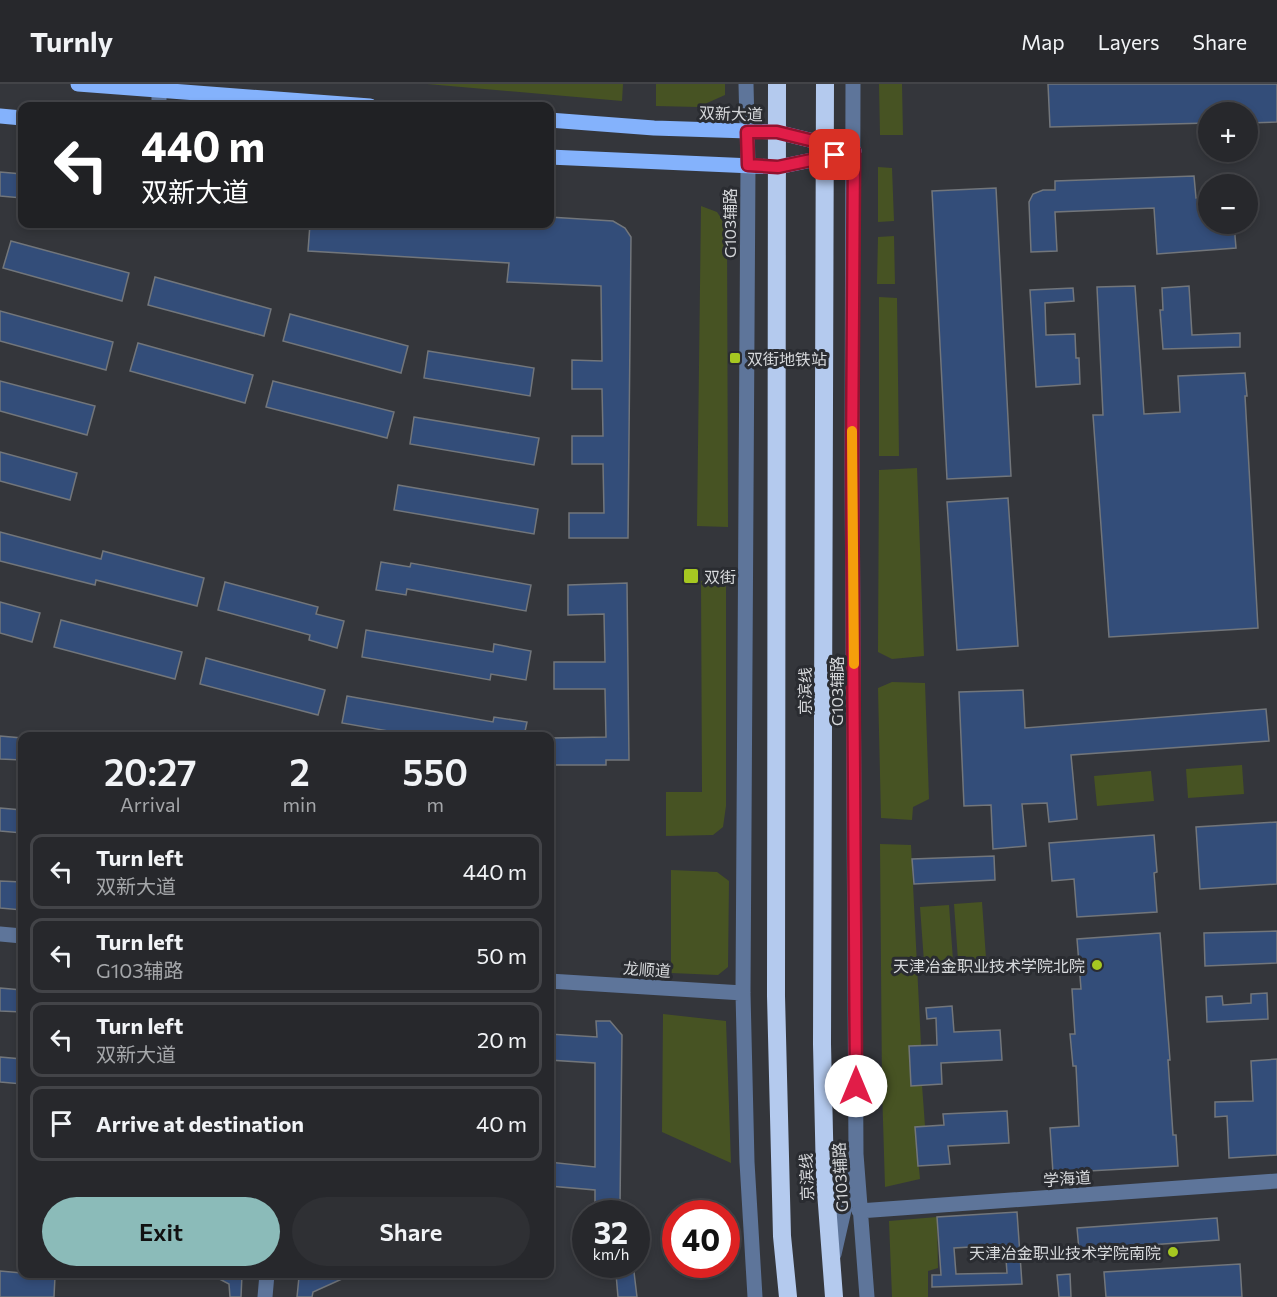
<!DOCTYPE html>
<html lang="en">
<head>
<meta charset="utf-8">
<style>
  body { margin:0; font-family:Commissioner,"Noto Sans SC",sans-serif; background:#2f3034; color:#f1f3f6; height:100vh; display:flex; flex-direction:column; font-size:22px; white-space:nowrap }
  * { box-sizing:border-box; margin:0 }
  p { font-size:20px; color:#a4a6a9 }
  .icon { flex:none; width:33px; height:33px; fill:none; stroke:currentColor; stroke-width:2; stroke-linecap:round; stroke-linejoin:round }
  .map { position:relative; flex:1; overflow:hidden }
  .sheet { position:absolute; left:18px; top:648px; width:536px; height:546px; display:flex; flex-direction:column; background:#27282c; border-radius:12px; box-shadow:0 3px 9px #0003,0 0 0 2px #434448 }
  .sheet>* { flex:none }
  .guide { position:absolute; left:18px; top:18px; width:536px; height:126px; border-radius:12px; box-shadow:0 3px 9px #0003,0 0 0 2px #434448; background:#202124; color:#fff; overflow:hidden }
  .fabs { position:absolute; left:1198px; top:18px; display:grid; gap:12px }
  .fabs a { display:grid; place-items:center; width:60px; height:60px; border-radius:50%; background:#27282c; box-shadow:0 3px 9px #0003,0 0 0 2px #434448; font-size:30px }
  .speed { position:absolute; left:572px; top:1116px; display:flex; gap:12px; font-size:30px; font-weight:700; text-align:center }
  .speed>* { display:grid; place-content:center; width:78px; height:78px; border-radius:50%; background:#27282c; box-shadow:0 3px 9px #0003,0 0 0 2px #434448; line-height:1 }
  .speed small { font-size:15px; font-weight:400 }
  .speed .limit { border:9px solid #d22; background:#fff; color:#111 }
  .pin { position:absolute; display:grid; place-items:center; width:51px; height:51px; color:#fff; margin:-26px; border-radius:12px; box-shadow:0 3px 9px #0006 }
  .me { position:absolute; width:66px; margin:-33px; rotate:0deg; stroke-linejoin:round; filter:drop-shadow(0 0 4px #0008) }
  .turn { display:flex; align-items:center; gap:21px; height:126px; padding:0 24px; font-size:27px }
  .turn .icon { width:78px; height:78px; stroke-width:2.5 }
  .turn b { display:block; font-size:42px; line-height:51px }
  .eta { display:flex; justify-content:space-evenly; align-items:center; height:102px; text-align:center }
  .eta b { font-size:36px; font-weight:600; line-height:42px }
  .cta { display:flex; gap:12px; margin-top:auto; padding:12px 24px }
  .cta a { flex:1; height:69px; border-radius:36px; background:#8bbbb9; color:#111; font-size:24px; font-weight:600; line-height:69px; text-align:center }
  .cta a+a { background:#2f3034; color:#f1f3f6 }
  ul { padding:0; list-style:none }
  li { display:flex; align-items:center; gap:18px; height:75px; margin:0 12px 9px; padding:0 12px; border:3px solid #434448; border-radius:12px }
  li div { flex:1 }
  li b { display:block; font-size:22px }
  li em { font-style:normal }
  header { display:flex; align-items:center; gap:36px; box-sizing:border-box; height:84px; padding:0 30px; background:#27282c; border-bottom:2px solid #434448 }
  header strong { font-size:28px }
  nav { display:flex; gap:33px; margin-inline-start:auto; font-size:21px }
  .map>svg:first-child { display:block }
</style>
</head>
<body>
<header>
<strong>Turnly</strong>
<nav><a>Map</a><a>Layers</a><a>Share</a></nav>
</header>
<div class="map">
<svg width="1277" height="1213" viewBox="0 0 1277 1213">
  <rect width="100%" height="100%" fill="#34363b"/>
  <!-- green -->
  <path fill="#475323" d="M 427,0 L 623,0 L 622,17 Z
    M 656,0 L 725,0 L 725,11 L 698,23 L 656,22 Z
    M 879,0 L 902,0 L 903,51 L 880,51 Z
    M 878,83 L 892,84 L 894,137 L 878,138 Z
    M 701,122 L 717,128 L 727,143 L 728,443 L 697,442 Z
    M 894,152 L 895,200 L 877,200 L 878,153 Z
    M 879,213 L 897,214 L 899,372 L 879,372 Z
    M 917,384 L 924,572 L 892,575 L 878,568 L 879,386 Z
    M 701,497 L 726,499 L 726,722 L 723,743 L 713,751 L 666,752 L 666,708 L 702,708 Z
    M 892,598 L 925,599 L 929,715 L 913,723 L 912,736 L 881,734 L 878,604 Z
    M 1242,681 L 1244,710 L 1188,714 L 1186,685 Z
    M 1151,687 L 1154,717 L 1097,722 L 1094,692 Z
    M 880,760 L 911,761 L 921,961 L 909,962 L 911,1001 L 922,1001 L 925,1042 L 915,1043 L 920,1095 L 885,1103 L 882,1003 Z
    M 671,786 L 717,788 L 729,797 L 728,883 L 718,891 L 671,889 Z
    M 982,818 L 986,874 L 958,876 L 954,820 Z
    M 949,821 L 953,876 L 924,878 L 920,823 Z
    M 663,930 L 726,937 L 731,1079 L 662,1048 Z
    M 937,1133 L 938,1184 L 928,1187 L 928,1213 L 892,1213 L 889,1137 Z"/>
  <!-- building -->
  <path fill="#334d79" stroke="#72767b" stroke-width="1.5" fill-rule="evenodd" d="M 1048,0 L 1277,0 L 1277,38 L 1248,39 L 1248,28 L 1209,28 L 1209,39 L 1050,43 Z
    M 0,88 L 22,90 L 22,114 L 0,112 Z
    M 1194,92 L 1196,114 L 1209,113 L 1209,140 L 1234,140 L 1236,164 L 1157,170 L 1154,124 L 1055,128 L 1057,167 L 1031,168 L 1029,118 L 1033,110 L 1043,106 L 1055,106 L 1055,97 Z
    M 996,104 L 1011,392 L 947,395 L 932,107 Z
    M 549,133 L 613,137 L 625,144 L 631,153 L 628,454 L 569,454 L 569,429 L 604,429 L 603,380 L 572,380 L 572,352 L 603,352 L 602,305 L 572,305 L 572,276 L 602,277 L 601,202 L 507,198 L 509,179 L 308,167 L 310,140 L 549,140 Z
    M 11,157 L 129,189 L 122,217 L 3,184 Z
    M 155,193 L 271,225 L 264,252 L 148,221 Z
    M 1135,202 L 1144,330 L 1180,328 L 1178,292 L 1245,289 L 1247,312 L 1245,312 L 1258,544 L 1109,553 L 1093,331 L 1103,331 L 1097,203 Z
    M 1189,202 L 1192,251 L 1240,249 L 1240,263 L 1163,265 L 1160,226 L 1163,226 L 1162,204 Z
    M 1073,204 L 1074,217 L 1045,219 L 1046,251 L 1075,250 L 1076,274 L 1079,274 L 1080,300 L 1036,303 L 1030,206 Z
    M 0,227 L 113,258 L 106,286 L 0,257 Z
    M 290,230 L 408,262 L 401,289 L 283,257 Z
    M 138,259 L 253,291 L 245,319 L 130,287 Z
    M 428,267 L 534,284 L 530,312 L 424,294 Z
    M 0,297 L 95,322 L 87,351 L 0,327 Z
    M 273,297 L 394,328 L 387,354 L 266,323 Z
    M 414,333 L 539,354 L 534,381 L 410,360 Z
    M 0,368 L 77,389 L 70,416 L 0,397 Z
    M 398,401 L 538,425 L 534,450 L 394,426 Z
    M 1008,414 L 1018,562 L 957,566 L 947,418 Z
    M 0,448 L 101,475 L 103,467 L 204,494 L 197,522 L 96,496 L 95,501 L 0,477 Z
    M 381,478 L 410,483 L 411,479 L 531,501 L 526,527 L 407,505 L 406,511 L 376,506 Z
    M 225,498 L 318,523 L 316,530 L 344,537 L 337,564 L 309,556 L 310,551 L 218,526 Z
    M 627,499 L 629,676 L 606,676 L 606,681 L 553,681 L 552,654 L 606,653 L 605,605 L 554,605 L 554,578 L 605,578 L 604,530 L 568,531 L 568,501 Z
    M 0,518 L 40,529 L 32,558 L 0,549 Z
    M 61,536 L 182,568 L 175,595 L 54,563 Z
    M 366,546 L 493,568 L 494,560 L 531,567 L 526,596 L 491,590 L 490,596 L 362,573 Z
    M 206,574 L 325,606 L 318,631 L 200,600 Z
    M 1023,606 L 1025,644 L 1266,625 L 1269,657 L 1071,671 L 1077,735 L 1049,738 L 1047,719 L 1022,720 L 1026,762 L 993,765 L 991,721 L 964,722 L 959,608 Z
    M 347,612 L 493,638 L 494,633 L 527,638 L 524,652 L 417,652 L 342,639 Z
    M 0,652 L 22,654 L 22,676 L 0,675 Z
    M 0,724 L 22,726 L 22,749 L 0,747 Z
    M 1277,738 L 1277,800 L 1200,805 L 1196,743 Z
    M 1154,751 L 1157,788 L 1154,789 L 1157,828 L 1077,833 L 1074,795 L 1052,797 L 1049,759 Z
    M 994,772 L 995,796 L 914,800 L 912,775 Z
    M 0,797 L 22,798 L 22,826 L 0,824 Z
    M 1277,847 L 1277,879 L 1205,882 L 1204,849 Z
    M 1160,849 L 1170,976 L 1168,976 L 1173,1051 L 1176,1051 L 1178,1082 L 1053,1089 L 1050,1044 L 1079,1042 L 1076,982 L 1073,982 L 1070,950 L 1075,950 L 1072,905 L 1081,905 L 1077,855 Z
    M 0,904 L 22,906 L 22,928 L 0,927 Z
    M 1267,909 L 1268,935 L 1207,938 L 1206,913 L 1222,912 L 1223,921 L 1251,919 L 1251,910 Z
    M 952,922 L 954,948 L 1000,946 L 1002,976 L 941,979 L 942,1000 L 911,1002 L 909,962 L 937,961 L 936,934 L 927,935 L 926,924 Z
    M 596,937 L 610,937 L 622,951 L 620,1121 L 595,1120 L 595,1106 L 549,1102 L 549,1078 L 595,1083 L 595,979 L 549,976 L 549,950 L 597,953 Z
    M 0,973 L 22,975 L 22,1000 L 0,998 Z
    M 1277,975 L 1277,1071 L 1229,1074 L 1227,1032 L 1215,1033 L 1215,1018 L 1253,1017 L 1251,977 Z
    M 1007,1027 L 1009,1059 L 948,1062 L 950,1080 L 918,1082 L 915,1043 L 944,1041 L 943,1030 Z
    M 1017,1128 L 1022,1200 L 932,1203 L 932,1191 L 941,1191 L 937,1133 ZM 1005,1161 L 1007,1189 L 956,1190 L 954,1164 Z
    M 1217,1134 L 1219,1156 L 1079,1166 L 1077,1144 Z
    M 1240,1180 L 1242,1213 L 1106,1213 L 1104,1188 Z
    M 0,1187 L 55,1192 L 54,1213 L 0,1213 Z
    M 634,1188 L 637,1213 L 618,1213 L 616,1190 Z
    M 210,1190 L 242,1190 L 241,1213 L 230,1213 L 229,1200 Z
    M 305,1190 L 353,1190 L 313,1208 L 312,1213 L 297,1213 L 299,1193 Z
    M 1070,1190 L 1071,1213 L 1059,1213 L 1057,1191 Z"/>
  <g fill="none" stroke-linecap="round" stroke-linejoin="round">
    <!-- minor -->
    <path stroke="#5e759a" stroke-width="15" d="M 746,0 L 748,81 L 743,909 L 747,1078 L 755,1213
      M 853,0 L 852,382 L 856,1070 L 867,1213
      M 159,22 L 159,6
      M 0,850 L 22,852
      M 549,897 L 743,909
      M 859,1127 L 1277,1097
      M 834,1170 L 852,1091
      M 265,1213 L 267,1190"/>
    <!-- major -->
    <path stroke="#84b2fc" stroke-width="15" d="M 78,0 L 370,22
      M 0,32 L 22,34
      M 549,36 L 654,44 L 777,48 L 854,67
      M 549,73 L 778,83 L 836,71"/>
    <!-- highway -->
    <path stroke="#b4caee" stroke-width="18" d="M 777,0 L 776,912 L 782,1152 L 788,1213
      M 825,0 L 822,960 L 825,1094 L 834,1213"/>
  </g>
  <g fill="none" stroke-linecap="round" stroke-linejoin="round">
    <defs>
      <path id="route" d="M 835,71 L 778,83 L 748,81 L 747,48 L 777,48 L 854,67 L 852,382 L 856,1002"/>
    </defs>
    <!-- route casing -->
    <use href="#route" stroke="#92132f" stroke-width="15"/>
    <!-- route -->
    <use href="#route" stroke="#e11d48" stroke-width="10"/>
    <!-- slow -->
    <path stroke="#f59e0b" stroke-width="10" d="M 852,347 L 854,580"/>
  </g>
  <!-- markers -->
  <g fill="#a6c821" stroke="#2a2c31" stroke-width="2">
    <rect x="729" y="268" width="12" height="12" rx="3"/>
    <rect x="683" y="484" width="16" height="16" rx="3"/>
    <circle cx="1097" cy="881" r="6"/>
    <circle cx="1173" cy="1168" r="6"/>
  </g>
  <g text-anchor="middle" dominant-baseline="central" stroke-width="6" stroke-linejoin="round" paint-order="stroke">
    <!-- street labels -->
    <g font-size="16" fill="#d6d8db" stroke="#2a2c31">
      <text transform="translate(731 29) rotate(2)">双新大道</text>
      <text transform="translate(729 139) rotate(-90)">G103辅路</text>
      <text transform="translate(804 607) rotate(-90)">京滨线</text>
      <text transform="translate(836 607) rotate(-90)">G103辅路</text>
      <text transform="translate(647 885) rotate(4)">龙顺道</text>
      <text transform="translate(806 1093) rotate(-92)">京滨线</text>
      <text transform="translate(840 1093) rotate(-93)">G103辅路</text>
      <text transform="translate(1067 1094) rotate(-4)">学海道</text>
    </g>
    <!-- poi labels -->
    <g font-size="16" fill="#d6d8db" stroke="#2a2c31" text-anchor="start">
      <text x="747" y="274">双街地铁站</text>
      <text x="704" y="492">双街</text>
      <text x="1085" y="881" text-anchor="end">天津冶金职业技术学院北院</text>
      <text x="1161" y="1168" text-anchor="end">天津冶金职业技术学院南院</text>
    </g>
  </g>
</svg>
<div class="fabs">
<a>+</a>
<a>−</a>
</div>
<div class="speed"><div>32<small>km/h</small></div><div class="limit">40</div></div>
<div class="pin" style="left:835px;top:71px;background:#d93025"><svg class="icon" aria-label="arrive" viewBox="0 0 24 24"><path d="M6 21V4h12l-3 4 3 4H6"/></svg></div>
<svg class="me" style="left:856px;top:1002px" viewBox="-20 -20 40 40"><circle r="19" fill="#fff"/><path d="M0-13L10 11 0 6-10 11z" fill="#e11d48"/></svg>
<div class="guide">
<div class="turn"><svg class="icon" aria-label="left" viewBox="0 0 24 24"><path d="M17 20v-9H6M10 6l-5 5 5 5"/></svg><div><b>440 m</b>双新大道</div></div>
</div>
<section class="sheet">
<div class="eta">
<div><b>20:27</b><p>Arrival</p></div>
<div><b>2</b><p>min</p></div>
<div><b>550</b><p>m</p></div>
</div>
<ul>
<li><svg class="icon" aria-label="left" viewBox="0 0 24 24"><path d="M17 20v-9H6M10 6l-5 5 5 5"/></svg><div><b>Turn left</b><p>双新大道</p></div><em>440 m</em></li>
<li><svg class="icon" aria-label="left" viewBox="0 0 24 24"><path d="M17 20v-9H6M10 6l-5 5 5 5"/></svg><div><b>Turn left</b><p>G103辅路</p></div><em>50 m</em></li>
<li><svg class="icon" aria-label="left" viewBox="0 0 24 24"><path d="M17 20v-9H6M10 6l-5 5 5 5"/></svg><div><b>Turn left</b><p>双新大道</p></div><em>20 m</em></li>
<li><svg class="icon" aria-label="arrive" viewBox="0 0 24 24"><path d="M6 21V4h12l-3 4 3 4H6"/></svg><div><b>Arrive at destination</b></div><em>40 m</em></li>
</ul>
<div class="cta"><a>Exit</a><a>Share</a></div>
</section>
</div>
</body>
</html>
